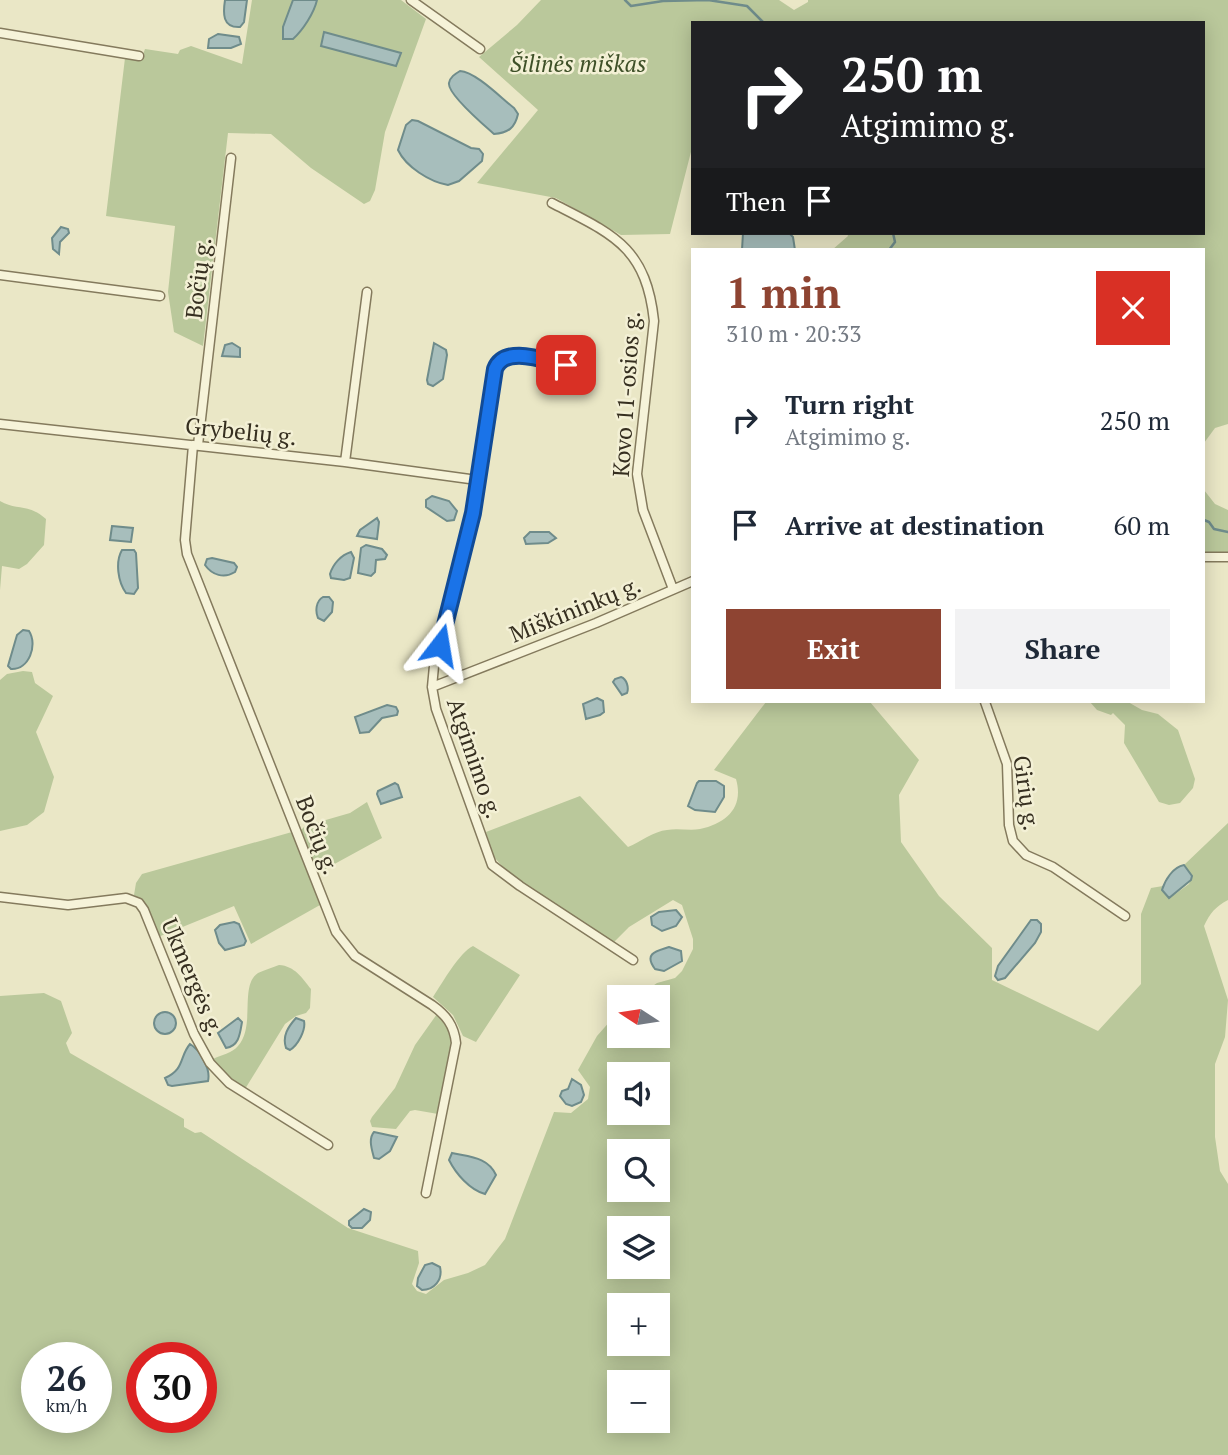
<!DOCTYPE html>
<html lang="en">
<head>
<meta charset="utf-8">
<style>
  body { margin:0; font-family:"PT Serif",serif; background:#f2f2f3; color:#1f2937; height:100vh; display:flex; flex-direction:column; font-size:26px; white-space:nowrap }
  * { box-sizing:border-box; margin:0 }
  p { font-size:23px; color:#747a83 }
  .icon { flex:none; width:38px; height:38px; fill:none; stroke:currentColor; stroke-width:2; stroke-linecap:round; stroke-linejoin:round }
  .map { position:relative; flex:1; overflow:hidden }
  .side { position:absolute; left:691px; top:248px; width:514px; height:455px; display:flex; flex-direction:column; background:#fff; border-radius:0px; box-shadow:0 4px 18px #0003 }
  .side>* { flex:none }
  .top-card { position:absolute; left:691px; top:21px; width:514px; height:214px; border-radius:0px; box-shadow:0 4px 18px #0003; background:#202124; color:#fff; overflow:hidden }
  .needle { width:46px; rotate:282deg }
  .tools { position:absolute; left:607px; top:985px; display:grid; gap:14px }
  .tools a { display:grid; place-items:center; width:63px; height:63px; border-radius:0px; background:#fff; box-shadow:0 4px 18px #0003; font-size:35px }
  .speed { position:absolute; left:21px; top:1342px; display:flex; gap:14px; font-size:35px; font-weight:700; text-align:center }
  .speed>* { display:grid; place-content:center; width:91px; height:91px; border-radius:50%; background:#fff; box-shadow:0 4px 18px #0003; line-height:1 }
  .speed small { font-size:18px; font-weight:400 }
  .speed .limit { border:10px solid #d22; background:#fff; color:#111 }
  .pin { position:absolute; display:grid; place-items:center; width:60px; height:60px; color:#fff; margin:-30px; border-radius:14px; box-shadow:0 4px 10px #0006 }
  .me { position:absolute; width:77px; margin:-38px; rotate:14deg; stroke-linejoin:round; filter:drop-shadow(0 0 5px #0008) }
  .turn { display:flex; align-items:center; gap:24px; height:147px; padding:0 35px; font-size:32px }
  .turn .icon { width:91px; height:91px; stroke-width:2.5 }
  .turn b { display:block; font-size:49px; line-height:60px }
  .then { display:flex; align-items:center; height:66px; padding:0 35px; background:#0003; gap:14px; font-size:26px }
  .round { display:grid; place-items:center; flex:none; width:74px; height:74px; border-radius:0px; background:#f2f2f3 }
  .headline { display:flex; align-items:center; justify-content:space-between; height:119px; padding:0 35px }
  h1 { font-size:42px; font-weight:700; line-height:52px; color:#8e4432 }
  .primary-button { display:flex; gap:14px; margin-top:auto; padding:14px 35px }
  .primary-button a { flex:1; height:80px; border-radius:0px; background:#8e4432; color:#fff; font-size:28px; font-weight:700; line-height:80px; text-align:center }
  .primary-button a+a { background:#f2f2f3; color:#1f2937 }
  ul { padding:0; list-style:none }
  li { display:flex; align-items:center; gap:21px; height:105px; padding:0 35px }
  li div { flex:1 }
  li b { display:block; font-size:26px }
  li em { font-style:normal }
  .map>svg:first-child { display:block }
</style>
</head>
<body>
<div class="map">
<svg width="1228" height="1455" viewBox="0 0 1228 1455">
  <rect width="100%" height="100%" fill="#eae7c6"/>
  <!-- green -->
  <path fill="#bac89b" fill-rule="evenodd" d="M 252,0 L 401,0 L 426,19 L 385,132 L 375,190 L 370,201 L 364,204 L 311,168 L 271,134 L 228,133 L 203,346 L 174,332 L 168,292 L 175,226 L 106,216 L 125,58 L 141,60 L 145,49 L 178,54 L 180,50 L 191,46 L 242,64 Z
    M 541,0 L 779,0 L 794,10 L 808,2 L 808,0 L 1228,0 L 1228,424 L 1215,428 L 1204,443 L 1204,250 L 832,250 L 848,236 L 847,233 L 1204,233 L 1204,23 L 693,23 L 693,144 L 670,234 L 621,235 L 556,198 L 477,183 L 538,110 L 479,57 L 517,25 Z
    M 1204,490 L 1215,504 L 1228,510 L 1228,553 L 1204,553 Z
    M 0,501 C 17,511 28,503 46,519 L 44,545 L 27,564 L 19,569 L 2,566 L 0,590 Z
    M 23,671 L 32,672 L 35,683 L 53,696 L 36,732 L 54,777 L 44,812 L 27,825 L 0,831 L 0,680 L 7,674 Z
    M 766,702 L 870,702 L 919,760 L 899,795 L 901,842 L 939,896 L 992,948 L 992,980 L 1098,1031 L 1141,984 L 1141,914 L 1151,888 L 1163,886 L 1163,891 L 1174,895 L 1189,884 L 1192,876 L 1184,865 L 1228,823 L 1228,900 C 1215,907 1210,913 1204,926 L 1228,1000 L 1225,1037 L 1215,1064 L 1215,1137 L 1220,1171 L 1228,1184 L 1228,1455 L 0,1455 L 0,996 L 44,993 L 61,1001 L 72,1033 L 66,1043 L 70,1053 L 184,1119 L 184,1127 L 195,1133 L 201,1132 L 348,1228 L 418,1251 L 419,1263 L 412,1284 L 417,1291 L 426,1294 L 444,1280 L 468,1273 L 485,1265 L 505,1239 L 554,1112 L 571,1113 L 588,1099 L 590,1087 L 578,1070 L 597,1036 L 619,1011 L 620,1036 L 658,1036 L 658,998 L 637,997 L 657,983 L 675,978 L 682,971 L 693,949 L 693,939 L 682,905 L 673,900 L 629,927 L 614,942 L 513,878 L 493,856 L 486,832 L 580,796 L 628,847 C 640,842 654,831 667,830 C 678,828 690,831 700,829 C 727,823 744,807 736,779 L 714,770 ZM 620,1074 L 658,1074 L 658,1113 L 620,1113 ZM 620,1152 L 658,1152 L 658,1190 L 620,1190 ZM 620,1228 L 658,1228 L 658,1267 L 620,1267 ZM 620,1306 L 658,1306 L 658,1344 L 620,1344 ZM 37,1358 L 96,1358 L 96,1418 L 37,1418 ZM 142,1358 L 201,1358 L 201,1418 L 142,1418 ZM 620,1382 L 658,1382 L 658,1421 L 620,1421 Z
    M 1090,702 L 1128,702 L 1142,710 L 1158,714 L 1178,730 L 1195,779 L 1193,788 L 1180,803 L 1169,805 L 1159,802 L 1124,743 L 1125,725 L 1113,713 L 1111,715 L 1097,710 Z
    M 367,802 L 382,838 L 318,873 L 300,831 L 305,826 L 350,813 Z
    M 292,832 L 320,905 L 251,944 L 234,906 L 158,937 L 141,900 L 134,895 L 136,883 L 142,874 Z
    M 473,946 L 520,975 L 476,1042 L 463,1036 L 453,1015 L 433,997 C 443,982 459,953 473,946 Z
    M 279,965 C 295,966 302,978 311,989 L 310,1008 L 306,1013 L 296,1016 L 285,1024 L 245,1089 L 231,1080 L 213,1059 C 221,1055 232,1053 238,1046 C 256,1026 239,986 258,973 C 264,970 272,968 279,965 Z
    M 437,1014 L 448,1029 L 451,1042 L 438,1114 L 415,1110 L 410,1111 L 396,1129 L 372,1127 L 370,1121 L 372,1117 L 395,1088 L 415,1045 Z"/>
  <!-- water -->
  <path fill="#a7bebc" stroke="#6f8c8b" stroke-width="2" d="M 225,0 L 247,0 L 244,22 L 240,27 C 222,28 223,13 225,0 Z
    M 293,0 L 317,0 C 314,13 303,30 293,39 L 283,39 L 283,27 Z
    M 324,32 L 401,53 L 396,66 L 321,46 Z
    M 218,34 L 239,37 L 241,44 L 231,48 L 208,48 L 209,39 Z
    M 460,71 C 476,72 501,98 514,108 L 518,114 C 515,128 508,133 494,134 C 485,126 447,94 449,83 C 450,77 455,74 460,71 Z
    M 412,120 L 418,121 L 471,148 L 479,149 L 483,154 L 482,161 L 459,181 L 448,185 C 430,182 406,167 398,150 L 406,125 Z
    M 61,227 L 68,229 L 69,233 L 60,242 L 59,254 L 53,249 L 52,238 Z
    M 743,233 L 789,233 L 793,237 L 795,250 L 742,250 Z
    M 232,343 L 240,348 L 240,357 L 222,356 L 225,345 Z
    M 434,343 L 446,350 L 447,355 L 443,379 L 433,386 L 428,384 L 427,380 Z
    M 432,496 L 449,501 L 457,511 L 454,520 L 447,521 L 426,507 L 426,500 Z
    M 377,518 L 379,522 L 377,539 L 357,536 L 360,530 Z
    M 112,526 L 133,528 L 131,542 L 110,540 Z
    M 530,532 L 549,532 L 556,538 L 548,543 L 526,544 L 524,538 Z
    M 366,545 L 382,549 L 387,555 L 385,559 L 376,560 L 375,572 L 371,576 L 358,573 L 361,548 Z
    M 122,550 L 134,550 L 136,553 L 138,588 L 134,594 L 126,593 C 118,582 115,562 122,550 Z
    M 351,552 L 354,558 L 350,578 L 344,580 L 331,578 L 330,574 C 333,564 341,555 351,552 Z
    M 212,558 L 234,563 L 237,567 L 235,572 C 224,579 212,575 205,565 L 207,559 Z
    M 323,597 L 329,597 L 333,602 L 332,612 L 324,621 L 318,618 C 315,611 316,601 323,597 Z
    M 23,630 L 29,631 C 38,645 29,670 11,669 L 8,666 L 17,635 Z
    M 621,677 C 627,679 629,688 627,693 L 622,695 L 613,682 L 615,679 Z
    M 597,698 L 603,701 L 604,712 L 600,715 L 586,719 L 583,704 Z
    M 387,705 L 396,707 L 398,711 L 397,715 L 382,718 L 369,732 L 360,733 L 355,717 Z
    M 699,781 L 716,781 L 724,786 L 724,797 L 715,812 L 695,810 L 688,806 L 697,783 Z
    M 395,783 L 398,785 L 402,797 L 381,804 L 377,794 L 378,791 Z
    M 1184,865 L 1192,876 L 1191,880 L 1169,898 L 1162,890 C 1165,880 1173,867 1184,865 Z
    M 676,910 L 682,917 L 676,926 L 662,931 L 652,925 L 651,917 L 659,912 Z
    M 1031,920 L 1037,920 L 1041,924 L 1041,932 L 1035,943 L 1005,978 L 998,980 L 995,976 L 998,966 Z
    M 234,922 L 239,924 L 246,941 L 244,945 L 225,950 L 219,943 L 215,930 L 220,925 Z
    M 669,947 L 681,951 L 682,961 L 664,971 L 655,969 C 643,953 657,951 669,947 Z
    M154 1023a11 11 0 1 1 22 0a11 11 0 1 1-22 0Z
    M 238,1018 L 242,1022 C 240,1034 239,1046 226,1048 L 218,1033 Z
    M 296,1018 L 304,1021 C 306,1030 298,1045 290,1050 L 286,1048 C 282,1036 288,1027 296,1018 Z
    M 190,1044 C 200,1050 211,1069 208,1081 L 172,1086 L 168,1085 L 165,1078 C 185,1069 179,1057 190,1044 Z
    M 572,1079 L 581,1085 L 584,1095 L 581,1102 L 572,1106 L 566,1104 L 560,1096 L 562,1091 L 568,1089 Z
    M 374,1132 L 397,1137 L 390,1151 L 379,1159 L 374,1158 C 372,1150 368,1139 374,1132 Z
    M 452,1153 C 470,1157 488,1157 496,1175 L 485,1194 C 470,1190 456,1174 449,1160 Z
    M 364,1209 L 371,1212 L 370,1220 L 362,1228 L 352,1228 L 349,1225 L 349,1221 Z
    M 432,1263 L 440,1267 C 443,1280 434,1290 422,1290 L 417,1286 L 418,1278 L 425,1265 Z"/>
  <g fill="none" stroke-linecap="round" stroke-linejoin="round">
    <!-- stream -->
    <path stroke="#6f8c8b" stroke-width="2.5" d="M 625,0 L 631,6 L 663,1 L 708,0 L 747,6 L 764,23
      M 855,250 L 878,250
      M 889,250 L 895,242 L 893,233
      M 1204,520 L 1209,522 L 1214,529 L 1228,532"/>
    <defs>
      <path id="minor" d="M 411,0 L 480,49
        M 0,33 L 139,56
        M 552,203 C 612,234 646,246 654,321 L 637,474 L 643,510 L 673,589
        M 0,275 L 160,296
        M 566,364 C 546,361 505,344 495,369 L 473,513 L 434,666 L 432,687 L 436,709 L 492,865 L 520,886 L 633,960
        M 0,424 L 345,462 L 477,480
        M 193,445 L 185,540 L 187,554 L 336,932 L 355,956 L 432,1005 C 446,1015 454,1025 456,1043 L 426,1193
        M 198,445 L 231,158
        M 345,462 L 367,292
        M 1204,557 L 1228,557
        M 432,687 L 596,623 L 693,581
        M 985,702 L 1007,764 L 1009,825 L 1013,841 L 1026,855 L 1053,867 L 1125,916
        M 0,897 L 68,905 L 126,898 L 139,903 L 144,910 L 194,1034 L 210,1063 L 229,1083 L 328,1145"/>
    </defs>
    <!-- minor casing -->
    <use href="#minor" stroke="#847a5d" stroke-width="11"/>
    <!-- minor -->
    <use href="#minor" stroke="#f6f3d9" stroke-width="8"/>
  </g>
  <g fill="none" stroke-linecap="round" stroke-linejoin="round">
    <defs>
      <path id="route" d="M 440,645 L 473,513 L 495,369 C 505,344 546,361 566,365"/>
    </defs>
    <!-- route casing -->
    <use href="#route" stroke="#114b97" stroke-width="18"/>
    <!-- route -->
    <use href="#route" stroke="#1a73e8" stroke-width="12"/>
  </g>
  <g text-anchor="middle" dominant-baseline="central" stroke-width="5" stroke-linejoin="round" paint-order="stroke">
    <!-- park labels -->
    <g font-size="23" font-style="italic" fill="#3e5028" stroke="#f3f0d5">
      <text x="578" y="63">Šilinės miškas</text>
    </g>
    <!-- street labels -->
    <g font-size="23" fill="#362f20" stroke="#f3f0d5">
      <text transform="translate(198 278) rotate(-83)">Bočių g.</text>
      <text transform="translate(626 394) rotate(-86)">Kovo 11-osios g.</text>
      <text transform="translate(241 431) rotate(6)">Grybelių g.</text>
      <text transform="translate(575 609) rotate(-22)">Miškininkų g.</text>
      <text transform="translate(475 758) rotate(71)">Atgimimo g.</text>
      <text transform="translate(1027 793) rotate(82)">Girių g.</text>
      <text transform="translate(318 835) rotate(69)">Bočių g.</text>
      <text transform="translate(193 977) rotate(67)">Ukmergės g.</text>
    </g>
  </g>
</svg>
<div class="tools">
<a><svg class="needle" viewBox="-14 -14 28 28"><path d="M0-13l5 13h-10z" fill="#e53935"/><path d="M0 13l5-13h-10z" fill="#747a83"/></svg></a>
<a><svg class="icon" aria-label="sound" viewBox="0 0 24 24"><path d="M4 9h4l5-4v14l-5-4H4zM17 9q2 3 0 6"/></svg></a>
<a><svg class="icon" aria-label="search" viewBox="0 0 24 24"><circle cx="10" cy="10" r="6"/><path d="M15 15l6 6"/></svg></a>
<a><svg class="icon" aria-label="layers" viewBox="0 0 24 24"><path d="M12 4l9 5-9 5-9-5zM3 14l9 5 9-5"/></svg></a>
<a>+</a>
<a>−</a>
</div>
<div class="speed"><div>26<small>km/h</small></div><div class="limit">30</div></div>
<div class="pin" style="left:566px;top:365px;background:#d93025"><svg class="icon" aria-label="arrive" viewBox="0 0 24 24"><path d="M6 21V4h12l-3 4 3 4H6"/></svg></div>
<svg class="me" style="left:440px;top:645px" viewBox="-20 -20 40 40"><path d="M0-17L14 15 0 8-14 15z" fill="#1a73e8" stroke="#fff" stroke-width="4"/></svg>
<div class="top-card">
<div class="turn"><svg class="icon" aria-label="right" viewBox="0 0 24 24"><path d="M7 20v-9h11M14 6l5 5-5 5"/></svg><div><b>250 m</b>Atgimimo g.</div></div>
<div class="then">Then<svg class="icon" aria-label="arrive" viewBox="0 0 24 24"><path d="M6 21V4h12l-3 4 3 4H6"/></svg></div>
</div>
<section class="side">
<div class="headline"><div><h1>1 min</h1><p>310 m · 20:33</p></div><a class="round" style="background:#d93025;color:#fff"><svg class="icon" aria-label="close" viewBox="0 0 24 24"><path d="M6 6l12 12M18 6L6 18"/></svg></a></div>
<ul>
<li><svg class="icon" aria-label="right" viewBox="0 0 24 24"><path d="M7 20v-9h11M14 6l5 5-5 5"/></svg><div><b>Turn right</b><p>Atgimimo g.</p></div><em>250 m</em></li>
<li><svg class="icon" aria-label="arrive" viewBox="0 0 24 24"><path d="M6 21V4h12l-3 4 3 4H6"/></svg><div><b>Arrive at destination</b></div><em>60 m</em></li>
</ul>
<div class="primary-button"><a>Exit</a><a>Share</a></div>
</section>
</div>
</body>
</html>
